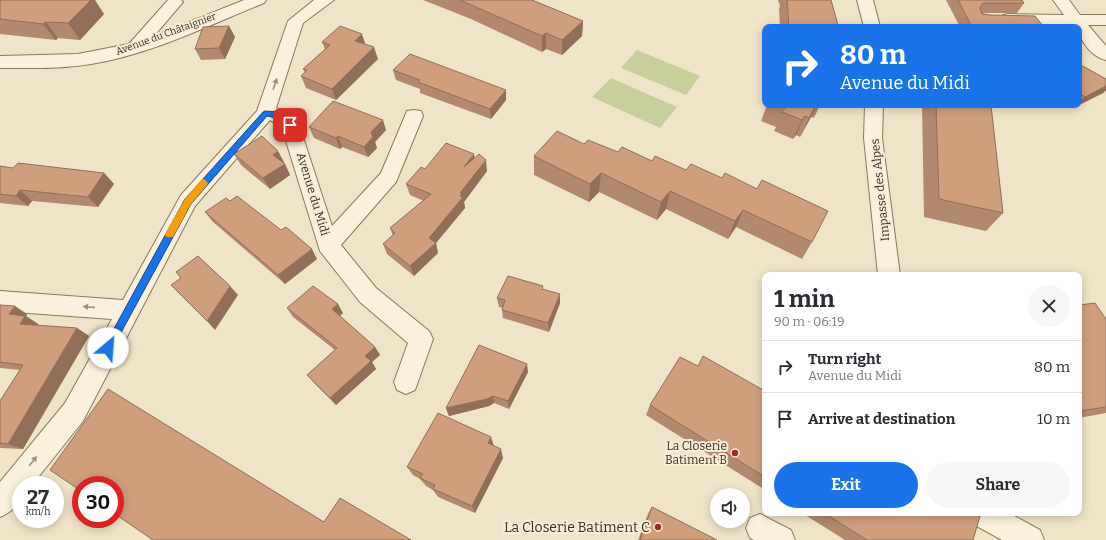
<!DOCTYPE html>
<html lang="en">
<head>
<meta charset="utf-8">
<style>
  body { margin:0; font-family:Bitter,serif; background:#f7f7f7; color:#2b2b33; height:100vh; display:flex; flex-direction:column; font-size:15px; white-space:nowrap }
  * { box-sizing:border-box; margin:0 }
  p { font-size:13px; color:#7c7c81 }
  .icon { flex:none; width:22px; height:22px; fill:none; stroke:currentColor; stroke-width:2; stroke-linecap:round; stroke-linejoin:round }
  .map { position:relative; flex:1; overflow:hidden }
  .side { position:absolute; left:762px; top:272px; width:320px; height:244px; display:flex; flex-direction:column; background:#fff; border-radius:8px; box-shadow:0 2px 10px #0003 }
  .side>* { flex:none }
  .banner { position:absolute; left:762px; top:24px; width:320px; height:84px; border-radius:8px; box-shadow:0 2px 10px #0003; background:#1a73e8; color:#fff; overflow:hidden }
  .controls { position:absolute; left:710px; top:488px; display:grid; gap:8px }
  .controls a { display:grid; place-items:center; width:40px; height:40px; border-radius:50%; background:#fff; box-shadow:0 2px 10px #0003; font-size:20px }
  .speed { position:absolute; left:12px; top:476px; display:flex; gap:8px; font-size:20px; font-weight:700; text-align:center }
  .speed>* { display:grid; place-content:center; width:52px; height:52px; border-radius:50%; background:#fff; box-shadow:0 2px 10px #0003; line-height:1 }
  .speed small { font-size:10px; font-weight:400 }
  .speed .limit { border:6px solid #d22; background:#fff; color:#111 }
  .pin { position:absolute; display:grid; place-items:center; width:34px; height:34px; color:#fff; margin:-17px; border-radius:8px; box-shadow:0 2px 6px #0006 }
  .me { position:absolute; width:44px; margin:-22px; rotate:27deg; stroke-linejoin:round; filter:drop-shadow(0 0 3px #0008) }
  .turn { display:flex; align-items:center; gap:14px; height:84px; padding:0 12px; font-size:18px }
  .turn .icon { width:52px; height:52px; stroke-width:2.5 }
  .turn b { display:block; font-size:28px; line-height:34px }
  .round { display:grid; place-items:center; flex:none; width:42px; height:42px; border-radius:21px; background:#f7f7f7 }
  .head { display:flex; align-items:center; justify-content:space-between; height:68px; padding:0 12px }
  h1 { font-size:24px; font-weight:700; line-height:30px }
  .cta { display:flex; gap:8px; margin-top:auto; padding:8px 12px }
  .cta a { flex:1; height:46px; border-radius:24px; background:#1a73e8; color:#fff; font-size:16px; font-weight:700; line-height:46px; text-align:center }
  .cta a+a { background:#f7f7f7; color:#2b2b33 }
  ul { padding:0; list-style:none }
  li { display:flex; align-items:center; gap:12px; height:52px; padding:0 12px; border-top:1px solid #e1e1e2 }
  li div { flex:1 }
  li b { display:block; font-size:15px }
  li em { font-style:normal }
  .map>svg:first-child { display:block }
</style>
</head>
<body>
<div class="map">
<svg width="1106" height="540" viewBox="0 0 1106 540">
  <rect width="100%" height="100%" fill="#f0e4c8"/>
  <!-- green -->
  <path fill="#c9cf9b" d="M 637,50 L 700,76 L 686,95 L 621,68 Z
    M 611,78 L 677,107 L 660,128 L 592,97 Z"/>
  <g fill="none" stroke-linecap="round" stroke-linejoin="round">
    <defs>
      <path id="minor" d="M 168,0 L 181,0 L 183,2 L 154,36 L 244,0 L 266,0 L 264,3 C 207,26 152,54 91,64 C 61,69 30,68 0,68 L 0,56 L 78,54 L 129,44 Z
        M 314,0 L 334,0 L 303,23 L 276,108 C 285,110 294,117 299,125 L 332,226 L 381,173 L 407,111 L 414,110 L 421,111 L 423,116 L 396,182 L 341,245 L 376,288 L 429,331 L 433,339 L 415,390 L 406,394 L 397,390 L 394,382 L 408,343 L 360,302 L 320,251 L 282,128 L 270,120 L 195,206 L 83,421 L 32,485 L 21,485 C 21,502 16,510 0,517 L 0,482 L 65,403 L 112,319 L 0,311 L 0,291 L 123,300 L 181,195 L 257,111 L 288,21 Z
        M 857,0 L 873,0 L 880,27 L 864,27 Z
        M 1053,0 L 1069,0 L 1080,15 L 1106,15 L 1106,25 L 1088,25 L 1106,46 L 1106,60 C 1092,57 1079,41 1079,27 L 1073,27 L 1071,25 L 1009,24 L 1003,23 L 1001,19 L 1003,15 L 1009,14 L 1064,15 Z
        M 865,105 L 883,105 L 882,138 L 900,275 L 878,275 L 864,138 Z
        M 967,513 L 1009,513 L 1040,530 L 1044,540 L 1002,540 L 971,523 Z
        M 760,514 L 791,530 L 795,540 L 754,540 L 750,538 L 746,528 L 750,518 Z"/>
    </defs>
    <!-- minor casing -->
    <use href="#minor" stroke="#8d765c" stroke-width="2"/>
    <!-- minor -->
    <use href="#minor" fill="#faf1dc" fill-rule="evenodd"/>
  </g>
  <!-- wall -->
  <path fill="#b2896c" d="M 0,0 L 104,14 L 80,40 L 58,38 L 56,40 L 0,34 Z
    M 423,0 L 532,0 L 583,21 L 582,36 L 562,55 L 546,49 L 542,52 L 471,19 Z
    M 778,0 L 831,0 L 838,27 L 780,27 L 779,9 L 780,6 Z
    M 946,0 L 1022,0 L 1024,3 L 1017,13 L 982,13 L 1044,27 L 960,27 Z
    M 229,26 L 235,37 L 225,59 L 201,60 L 195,49 Z
    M 322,42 L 365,44 L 378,59 L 336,100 L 306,88 L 301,76 L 305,73 L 303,69 L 325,49 Z
    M 1079,64 L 1106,79 L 1106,90 L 1103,93 L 1079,105 Z
    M 393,70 L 506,90 L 506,100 L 491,119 L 420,93 L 420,89 L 396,80 Z
    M 767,105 L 820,105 L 814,118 L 811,117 L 800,137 L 796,135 L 793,139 L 774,131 L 776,127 L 761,121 Z
    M 922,105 L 991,105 L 1003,213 L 986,231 L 924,217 Z
    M 309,127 L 386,130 L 375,142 L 377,148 L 368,157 L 342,147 L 340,149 L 314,138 Z
    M 584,144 L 618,152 L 622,147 L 812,242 L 802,259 L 736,227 L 728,239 L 666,209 L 657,220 L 599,192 L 589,202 L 534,175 L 534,156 Z
    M 234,154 L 284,162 L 283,163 L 285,164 L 290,175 L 270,189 L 241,165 Z
    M 475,158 L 487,171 L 464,202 L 465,208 L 436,243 L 438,253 L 414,276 L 387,254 L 383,244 L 393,236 L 390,228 L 424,201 L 410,195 L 406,184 L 425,169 Z
    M 0,166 L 13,168 L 104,173 L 114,184 L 98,207 L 32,201 L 28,206 L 0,203 Z
    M 205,212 L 317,259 L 285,284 L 213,222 Z
    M 543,289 L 560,303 L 549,332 L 503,318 L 502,310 L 503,308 L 499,307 L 497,298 Z
    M 0,305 L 27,314 L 26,316 L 38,324 L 37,325 L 77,328 L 89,336 L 23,449 L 0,448 L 0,401 L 20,370 L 0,368 Z
    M 1079,305 L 1106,319 L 1106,413 L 1079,418 Z
    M 287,308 L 343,313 L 340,316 L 375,347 L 380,355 L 372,362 L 376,369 L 336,405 L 314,383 L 307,375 L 335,350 L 293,317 Z
    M 698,366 L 765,391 L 765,490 L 646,415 L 650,405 Z
    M 528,372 L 509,409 L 494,403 L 489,406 L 449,416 L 446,408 Z
    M 494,446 L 503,458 L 475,513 L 438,497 L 433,490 L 426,486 L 420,479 L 413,475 L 407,467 Z
    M 652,507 L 717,540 L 638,540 L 648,514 Z
    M 802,513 L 981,513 L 973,540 L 845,540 Z"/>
  <!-- shaded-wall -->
  <path fill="#916f58" d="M 91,0 L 95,0 L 104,14 L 80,40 L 68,23 Z
    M 583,21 L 582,36 L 562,55 L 562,40 Z
    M 46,22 L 58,38 L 56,40 L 43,24 Z
    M 229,26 L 235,37 L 225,59 L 219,48 Z
    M 546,33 L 546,49 L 542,52 L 542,36 Z
    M 362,34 L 366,46 L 355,41 Z
    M 374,47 L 378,59 L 336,100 L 332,89 Z
    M 1106,86 L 1106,90 L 1103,93 L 1079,105 L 1079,103 L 1085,97 Z
    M 506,90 L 506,100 L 491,119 L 490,109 Z
    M 816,105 L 817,105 L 811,117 L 800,137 L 809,118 Z
    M 805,116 L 796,135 L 793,139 L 802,120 Z
    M 383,120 L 386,130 L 375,142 L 377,148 L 368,157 L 364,147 L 371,132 Z
    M 338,136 L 342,147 L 340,149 L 336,138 Z
    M 278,151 L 284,162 L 279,166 L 273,155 Z
    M 474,154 L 476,165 L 464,167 Z
    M 486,160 L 487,171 L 464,202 L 465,208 L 436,243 L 438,253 L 414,276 L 410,266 L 460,193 Z
    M 285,164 L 290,175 L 270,189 L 263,178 Z
    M 104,173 L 114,184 L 98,207 L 88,197 Z
    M 601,173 L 599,192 L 589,202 L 590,184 Z
    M 20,190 L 32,201 L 28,206 L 16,196 Z
    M 670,191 L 666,209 L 657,220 L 661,202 Z
    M 743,210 L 736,227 L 728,239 L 735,221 Z
    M 312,249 L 317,259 L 285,284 L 278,275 Z
    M 230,286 L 238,295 L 215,330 L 207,321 Z
    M 560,294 L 560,303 L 549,332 L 548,323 Z
    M 338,304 L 343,313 L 337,318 L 332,309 Z
    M 15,306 L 27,314 L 26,316 L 38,324 L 32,332 L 20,324 L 9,314 Z
    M 77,328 L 89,336 L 23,449 L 8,444 Z
    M 375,347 L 380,355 L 372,362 L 376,369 L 336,405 L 330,398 L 365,356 Z
    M 527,364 L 528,372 L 509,409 L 508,401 Z
    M 493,396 L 494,403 L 489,406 L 449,416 L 446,408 Z
    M 491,437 L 494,446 L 488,443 Z
    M 501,449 L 503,458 L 475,513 L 472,506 Z"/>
  <!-- building -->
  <path fill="#cf9f7d" stroke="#916f58" d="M 0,0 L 91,0 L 68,23 L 46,22 L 43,24 L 0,19 Z
    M 460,0 L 532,0 L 583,21 L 562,40 L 546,33 L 542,36 Z
    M 787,0 L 831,0 L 838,25 L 838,27 L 789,27 Z
    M 958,0 L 1022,0 L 1024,3 L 983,3 L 980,8 L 982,14 L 990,15 L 1035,16 L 1044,27 L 972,27 Z
    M 229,26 L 219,48 L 195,49 L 203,27 Z
    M 340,26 L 362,34 L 355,41 L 374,47 L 332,89 L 301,76 L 307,70 L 303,69 L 330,45 L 322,42 Z
    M 410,54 L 506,90 L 490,109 L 418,82 L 420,80 L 393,70 Z
    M 1079,64 L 1106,79 L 1106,86 L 1085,97 L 1079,93 Z
    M 333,101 L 383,120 L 371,132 L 373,137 L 364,147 L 338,136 L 336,138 L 309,127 Z
    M 777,105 L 816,105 L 809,118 L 805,116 L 802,120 L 782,112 L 785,108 Z
    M 936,105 L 991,105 L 1003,213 L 939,199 Z
    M 557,131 L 584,144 L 588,140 L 618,152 L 622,147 L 652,161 L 655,156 L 686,170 L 691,164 L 722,178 L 725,173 L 757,189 L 762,180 L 828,211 L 812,242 L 743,210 L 735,221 L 670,191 L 661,202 L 601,173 L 590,184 L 534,156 Z
    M 262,136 L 278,151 L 273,155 L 285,164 L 263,178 L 234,154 Z
    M 446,143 L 474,154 L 464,167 L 479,154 L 486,160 L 460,193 L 462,194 L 460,196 L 463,197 L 429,238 L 436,243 L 410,266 L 383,244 L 395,233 L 390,228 L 431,194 L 406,184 L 421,167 L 425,169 Z
    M 18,163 L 104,173 L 88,197 L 20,190 L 16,196 L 0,194 L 0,166 L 13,168 Z
    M 237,196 L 281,230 L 286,227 L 312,249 L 278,275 L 205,212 L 226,198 L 230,201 Z
    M 198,256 L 230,286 L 207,321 L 171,285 L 181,278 L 176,272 Z
    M 508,276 L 543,286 L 542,289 L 560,294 L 548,323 L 502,310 L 505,300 L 497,298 Z
    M 313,286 L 338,304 L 332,309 L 375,347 L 365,356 L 371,361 L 330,398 L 307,375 L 337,348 L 287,308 Z
    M 1095,303 L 1106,319 L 1106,407 L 1079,411 L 1079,305 Z
    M 0,305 L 15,306 L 9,314 L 25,316 L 20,324 L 77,328 L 8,444 L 0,443 L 0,401 L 23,365 L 0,362 Z
    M 479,345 L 527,364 L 508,401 L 493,396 L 487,399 L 446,408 Z
    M 703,356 L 765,391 L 765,477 L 650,405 L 680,357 L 698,366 Z
    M 108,389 L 324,522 L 340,498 L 411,540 L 153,540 L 115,514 L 115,485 L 81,485 L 81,491 L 50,470 Z
    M 438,413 L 491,437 L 488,443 L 501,449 L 472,506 L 433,489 L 435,485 L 420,478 L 423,474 L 407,467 Z
    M 652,507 L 717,540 L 640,540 Z
    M 824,513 L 981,513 L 973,540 L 867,540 Z"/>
  <!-- one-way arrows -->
  <defs><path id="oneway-solid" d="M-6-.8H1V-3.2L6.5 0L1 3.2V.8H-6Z"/></defs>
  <g fill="#9c907e">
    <use href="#oneway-solid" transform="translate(275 84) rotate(-71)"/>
    <use href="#oneway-solid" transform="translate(89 307) rotate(-176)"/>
    <use href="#oneway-solid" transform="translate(33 461) rotate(-52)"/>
  </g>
  <!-- route -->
  <path fill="#1a73e8" stroke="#114b97" d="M 265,111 L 279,112 L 294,125 L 290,127 C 281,124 277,117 267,116 L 191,204 L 111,351 L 105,351 L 103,348 L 105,345 L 185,199 L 263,112 Z"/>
  <!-- slow -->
  <path fill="#f59e0b" d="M 204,179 L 208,183 L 207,185 L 191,204 L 173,237 L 166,237 L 165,234 L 185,199 L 201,180 Z"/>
  <!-- markers -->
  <g fill="#9e2a2b" stroke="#f7eed8" stroke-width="1.5">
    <circle cx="735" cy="453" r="4"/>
    <circle cx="658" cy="527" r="4"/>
  </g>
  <g text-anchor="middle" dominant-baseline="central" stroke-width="4" stroke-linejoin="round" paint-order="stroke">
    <!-- far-street labels -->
    <g font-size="10" fill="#3d2e20" stroke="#f7eed8">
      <text transform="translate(166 34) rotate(-20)">Avenue du Châtaignier</text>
    </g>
    <!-- street labels -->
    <g font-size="12" fill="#3d2e20" stroke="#f7eed8">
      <text transform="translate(880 190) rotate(-96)">Impasse des Alpes</text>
      <text transform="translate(313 194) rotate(73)">Avenue du Midi</text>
    </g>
    <!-- poi labels -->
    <g font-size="12" fill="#3d2e20" stroke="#f7eed8" text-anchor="end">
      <text x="727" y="446">La Closerie<tspan x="727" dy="14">Batiment B</tspan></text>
    </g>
    <!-- near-poi labels -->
    <g font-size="14" fill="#3d2e20" stroke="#f7eed8" text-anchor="end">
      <text x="650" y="527">La Closerie Batiment C</text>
    </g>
  </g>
</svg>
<div class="controls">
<a><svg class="icon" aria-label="sound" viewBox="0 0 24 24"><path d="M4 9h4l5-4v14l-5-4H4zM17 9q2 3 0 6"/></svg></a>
</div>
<div class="speed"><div>27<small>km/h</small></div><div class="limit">30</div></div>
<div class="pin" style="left:290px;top:125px;background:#d93025"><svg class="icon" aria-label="arrive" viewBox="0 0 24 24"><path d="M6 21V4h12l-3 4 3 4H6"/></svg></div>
<svg class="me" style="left:108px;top:348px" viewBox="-20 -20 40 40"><circle r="19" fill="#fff"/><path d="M0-13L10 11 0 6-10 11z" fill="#1a73e8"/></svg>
<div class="banner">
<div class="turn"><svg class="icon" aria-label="right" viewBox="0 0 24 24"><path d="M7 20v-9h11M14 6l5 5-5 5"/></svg><div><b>80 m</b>Avenue du Midi</div></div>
</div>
<section class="side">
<div class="head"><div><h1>1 min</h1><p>90 m · 06:19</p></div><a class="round"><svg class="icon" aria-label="close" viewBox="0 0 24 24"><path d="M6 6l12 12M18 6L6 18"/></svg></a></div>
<ul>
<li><svg class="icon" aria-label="right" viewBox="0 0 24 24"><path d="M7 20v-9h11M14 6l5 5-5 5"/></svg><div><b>Turn right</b><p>Avenue du Midi</p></div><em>80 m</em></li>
<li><svg class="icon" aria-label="arrive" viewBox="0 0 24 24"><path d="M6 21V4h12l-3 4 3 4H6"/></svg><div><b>Arrive at destination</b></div><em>10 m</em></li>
</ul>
<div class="cta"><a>Exit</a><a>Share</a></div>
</section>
</div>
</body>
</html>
